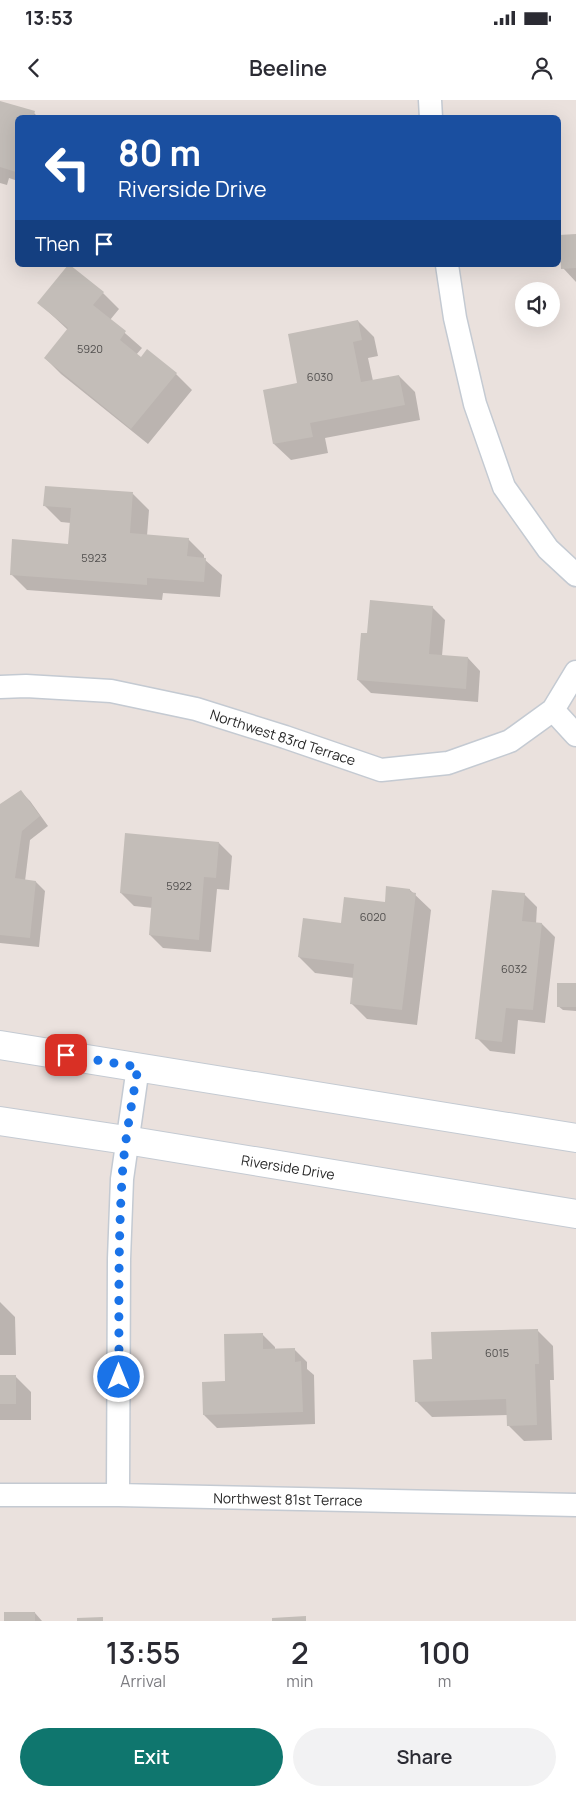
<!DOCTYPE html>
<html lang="en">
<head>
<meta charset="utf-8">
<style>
  body { margin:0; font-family:Manrope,sans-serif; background:#f2f2f3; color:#2b2b33; height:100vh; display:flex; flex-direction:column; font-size:19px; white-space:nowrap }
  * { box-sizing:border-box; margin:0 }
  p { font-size:16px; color:#7c7c81 }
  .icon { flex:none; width:28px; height:28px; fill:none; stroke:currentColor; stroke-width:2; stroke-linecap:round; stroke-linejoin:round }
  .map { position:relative; height:1521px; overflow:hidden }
  .drawer { display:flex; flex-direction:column; background:#fff; flex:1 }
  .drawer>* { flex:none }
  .top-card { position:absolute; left:15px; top:15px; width:546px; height:152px; border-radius:8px; box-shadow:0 5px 20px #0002; background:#1a4fa0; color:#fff; overflow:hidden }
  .tools { position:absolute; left:515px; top:182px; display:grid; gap:10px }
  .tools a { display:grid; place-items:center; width:45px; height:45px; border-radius:50%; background:#fff; box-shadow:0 5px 20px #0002; font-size:25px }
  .pin { position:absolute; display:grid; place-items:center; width:42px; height:42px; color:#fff; margin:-21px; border-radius:10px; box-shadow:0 2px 8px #0006 }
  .me { position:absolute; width:55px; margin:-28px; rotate:0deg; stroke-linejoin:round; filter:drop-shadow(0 0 4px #0008) }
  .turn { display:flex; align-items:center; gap:18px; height:105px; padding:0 20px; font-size:22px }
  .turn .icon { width:65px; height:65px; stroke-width:2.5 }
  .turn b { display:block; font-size:35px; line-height:42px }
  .then { display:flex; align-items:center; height:48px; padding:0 20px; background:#0003; gap:10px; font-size:19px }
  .eta { display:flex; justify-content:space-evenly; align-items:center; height:85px; text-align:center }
  .eta b { font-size:30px; font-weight:600; line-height:35px }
  .cta { display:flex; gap:10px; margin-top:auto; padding:10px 20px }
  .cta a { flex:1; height:58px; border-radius:30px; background:#0f766e; color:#fff; font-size:20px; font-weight:600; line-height:58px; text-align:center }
  .cta a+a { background:#f2f2f3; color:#2b2b33 }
  .status { display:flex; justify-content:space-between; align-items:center; height:35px; padding:0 25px; background:#fff; direction:ltr }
  .status svg { height:14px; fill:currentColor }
  header { display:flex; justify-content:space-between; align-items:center; height:65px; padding:0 20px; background:#fff; font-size:22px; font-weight:600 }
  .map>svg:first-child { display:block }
</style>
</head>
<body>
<div class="status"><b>13:53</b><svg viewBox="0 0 49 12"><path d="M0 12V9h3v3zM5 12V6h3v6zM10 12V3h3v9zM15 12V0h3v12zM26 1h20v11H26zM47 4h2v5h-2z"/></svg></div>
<header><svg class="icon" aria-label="back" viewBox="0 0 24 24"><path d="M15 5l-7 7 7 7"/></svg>Beeline<svg class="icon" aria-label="person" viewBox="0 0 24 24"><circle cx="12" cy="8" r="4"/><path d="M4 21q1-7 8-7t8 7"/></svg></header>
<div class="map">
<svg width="576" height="1521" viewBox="0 0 576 1521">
  <rect width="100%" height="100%" fill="#eae1dd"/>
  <!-- shadow -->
  <path fill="#0003" d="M 0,2 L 34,13 L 39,18 L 18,18 L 18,81 L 9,78 L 7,85 L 0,83 Z
    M 576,135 L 576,182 L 563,168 Z
    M 103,193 L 119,209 L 110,220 L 142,248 L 136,255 L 176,274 L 192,290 L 148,344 L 61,274 L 45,258 L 68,230 L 39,203 Z
    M 358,221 L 374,237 L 378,256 L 368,258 L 373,281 L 399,276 L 415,292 L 420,320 L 325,338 L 328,353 L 291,360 L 274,344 L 264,291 L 299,284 Z
    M 133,394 L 149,410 L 147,436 L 188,439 L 204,455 L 204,459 L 222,475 L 220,497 L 163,493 L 162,500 L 27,490 L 11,474 L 69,445 L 71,423 L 61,422 L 45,406 Z
    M 432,507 L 445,520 L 442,556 L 468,558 L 480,571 L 478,602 L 371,593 L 358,580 Z
    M 21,692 L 30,701 L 48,726 L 30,740 L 25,781 L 36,782 L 45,791 L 39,847 L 0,843 L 0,706 Z
    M 219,743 L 232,756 L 229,790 L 217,789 L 211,852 L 163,848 L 150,835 L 153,808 L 134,806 L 121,793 Z
    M 410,790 L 431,810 L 417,925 L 367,919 L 351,903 L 354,878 L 315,873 L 299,857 L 342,825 Z
    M 524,794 L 537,807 L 536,824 L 542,824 L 555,837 L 545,923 L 518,920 L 515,954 L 490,951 L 477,938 Z
    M 576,885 L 576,911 L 563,910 L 558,906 Z
    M 0,1202 L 15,1217 L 16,1255 L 0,1255 Z
    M 537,1230 L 553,1246 L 554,1280 L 550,1280 L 552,1340 L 524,1341 L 508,1325 L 508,1315 L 432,1317 L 416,1301 L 433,1261 Z
    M 262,1234 L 275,1247 L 275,1250 L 294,1249 L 307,1262 L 307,1269 L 314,1275 L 315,1324 L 217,1328 L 204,1315 Z
    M 0,1276 L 15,1276 L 31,1292 L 31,1320 L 0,1320 Z
    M 35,1513 L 42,1521 L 5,1521 Z"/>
  <!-- building -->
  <path fill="#c3bdb8" d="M 0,1 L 35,11 L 33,18 L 18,18 L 16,72 L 0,67 Z
    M 576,134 L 576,168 L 561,169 L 559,135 Z
    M 68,165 L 70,165 L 104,192 L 93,205 L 126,231 L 120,240 L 141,257 L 147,249 L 177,273 L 131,329 L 44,258 L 68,228 L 37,203 Z
    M 358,220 L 362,240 L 353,242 L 361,282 L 399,275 L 405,305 L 310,323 L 313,337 L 273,344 L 263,290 L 297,283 L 288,234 Z
    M 45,386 L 133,392 L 130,433 L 189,438 L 187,456 L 206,458 L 204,482 L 147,478 L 147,485 L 10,475 L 12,439 L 68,444 L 71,408 L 43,406 Z
    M 370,500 L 433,506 L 429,554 L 468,557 L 466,589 L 357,580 L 361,533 L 367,533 Z
    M 21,690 L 40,716 L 22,731 L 15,778 L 36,781 L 30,838 L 0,835 L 0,704 Z
    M 125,733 L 219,742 L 216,778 L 204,777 L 199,840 L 149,835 L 152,797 L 120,793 Z
    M 386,786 L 410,789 L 410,792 L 416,793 L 402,910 L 350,904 L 354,864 L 298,857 L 303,818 L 341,823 L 344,797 L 385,802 Z
    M 492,790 L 525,793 L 522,821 L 542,823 L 533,910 L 506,908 L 502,942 L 475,939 Z
    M 557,883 L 576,883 L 576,907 L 557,907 Z
    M 538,1229 L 539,1264 L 535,1264 L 537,1325 L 507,1326 L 506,1299 L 415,1302 L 413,1260 L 432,1259 L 431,1232 Z
    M 263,1233 L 263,1249 L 295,1248 L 295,1262 L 301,1261 L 303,1312 L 203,1315 L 202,1282 L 225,1281 L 224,1234 Z
    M 0,1275 L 16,1275 L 16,1304 L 0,1304 Z
    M 4,1512 L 35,1512 L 35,1521 L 4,1521 Z
    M 306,1516 L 306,1521 L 272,1521 L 272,1518 Z
    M 103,1517 L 103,1521 L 77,1521 L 77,1518 Z"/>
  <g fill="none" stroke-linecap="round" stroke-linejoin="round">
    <defs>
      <path id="street" d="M 430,0 L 431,18
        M 447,165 L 455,218 L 475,304 L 504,387 L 548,449 L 576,475
        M 0,587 L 26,586 L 111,591 L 196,609 L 285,637 L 381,670 L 448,663 L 510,641 L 553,610 L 576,572
        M 553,610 L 576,635
        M 0,1395 L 118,1395 L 576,1405
        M 118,1395 L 119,1159 L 122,1079 L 138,967"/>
      <path id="secondary" d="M 0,945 L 576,1038
        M 0,1021 L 126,1040 L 576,1114"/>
    </defs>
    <!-- street casing -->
    <use href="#street" stroke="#c4cad2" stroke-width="25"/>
    <!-- secondary casing -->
    <use href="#secondary" stroke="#c4cad2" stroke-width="30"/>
    <!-- street -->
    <use href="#street" stroke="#fff" stroke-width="22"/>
    <!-- secondary -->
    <use href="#secondary" stroke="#fff" stroke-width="28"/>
  </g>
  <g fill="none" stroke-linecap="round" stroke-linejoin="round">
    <!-- route -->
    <path stroke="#1a73e8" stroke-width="9" stroke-dasharray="0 16.2" d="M 66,955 L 138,967 C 132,1004 124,1042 122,1080 C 118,1145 119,1211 119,1277"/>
  </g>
  <g text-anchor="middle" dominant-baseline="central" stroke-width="4.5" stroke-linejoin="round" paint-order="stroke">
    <!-- number labels -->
    <g font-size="11" fill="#504e4d">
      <text x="90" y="248">5920</text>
      <text x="320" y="276">6030</text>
      <text x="94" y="457">5923</text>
      <text x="179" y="785">5922</text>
      <text x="373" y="816">6020</text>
      <text x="514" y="868">6032</text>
      <text x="497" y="1252">6015</text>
    </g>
    <!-- street labels -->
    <g font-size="14" fill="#292929" stroke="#fff">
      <text transform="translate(283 637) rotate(18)">Northwest 83rd Terrace</text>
      <text transform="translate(288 1067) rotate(9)">Riverside Drive</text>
      <text transform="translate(288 1399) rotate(1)">Northwest 81st Terrace</text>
    </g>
  </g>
</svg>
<div class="tools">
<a><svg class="icon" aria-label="sound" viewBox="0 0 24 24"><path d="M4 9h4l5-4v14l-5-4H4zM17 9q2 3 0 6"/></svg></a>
</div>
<div class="pin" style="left:66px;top:955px;background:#d93025"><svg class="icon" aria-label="arrive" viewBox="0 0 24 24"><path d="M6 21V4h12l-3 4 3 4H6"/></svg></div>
<svg class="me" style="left:119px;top:1277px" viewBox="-20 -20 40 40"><circle r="17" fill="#1a73e8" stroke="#fff" stroke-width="3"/><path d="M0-11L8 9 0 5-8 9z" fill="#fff"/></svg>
<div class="top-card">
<div class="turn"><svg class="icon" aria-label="left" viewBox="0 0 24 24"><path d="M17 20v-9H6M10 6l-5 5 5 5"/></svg><div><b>80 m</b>Riverside Drive</div></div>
<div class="then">Then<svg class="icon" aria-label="arrive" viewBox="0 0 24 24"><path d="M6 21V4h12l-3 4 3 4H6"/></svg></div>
</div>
</div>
<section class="drawer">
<div class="eta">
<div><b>13:55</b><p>Arrival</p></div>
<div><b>2</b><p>min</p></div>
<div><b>100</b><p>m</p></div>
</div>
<div class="cta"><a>Exit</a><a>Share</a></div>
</section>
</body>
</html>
